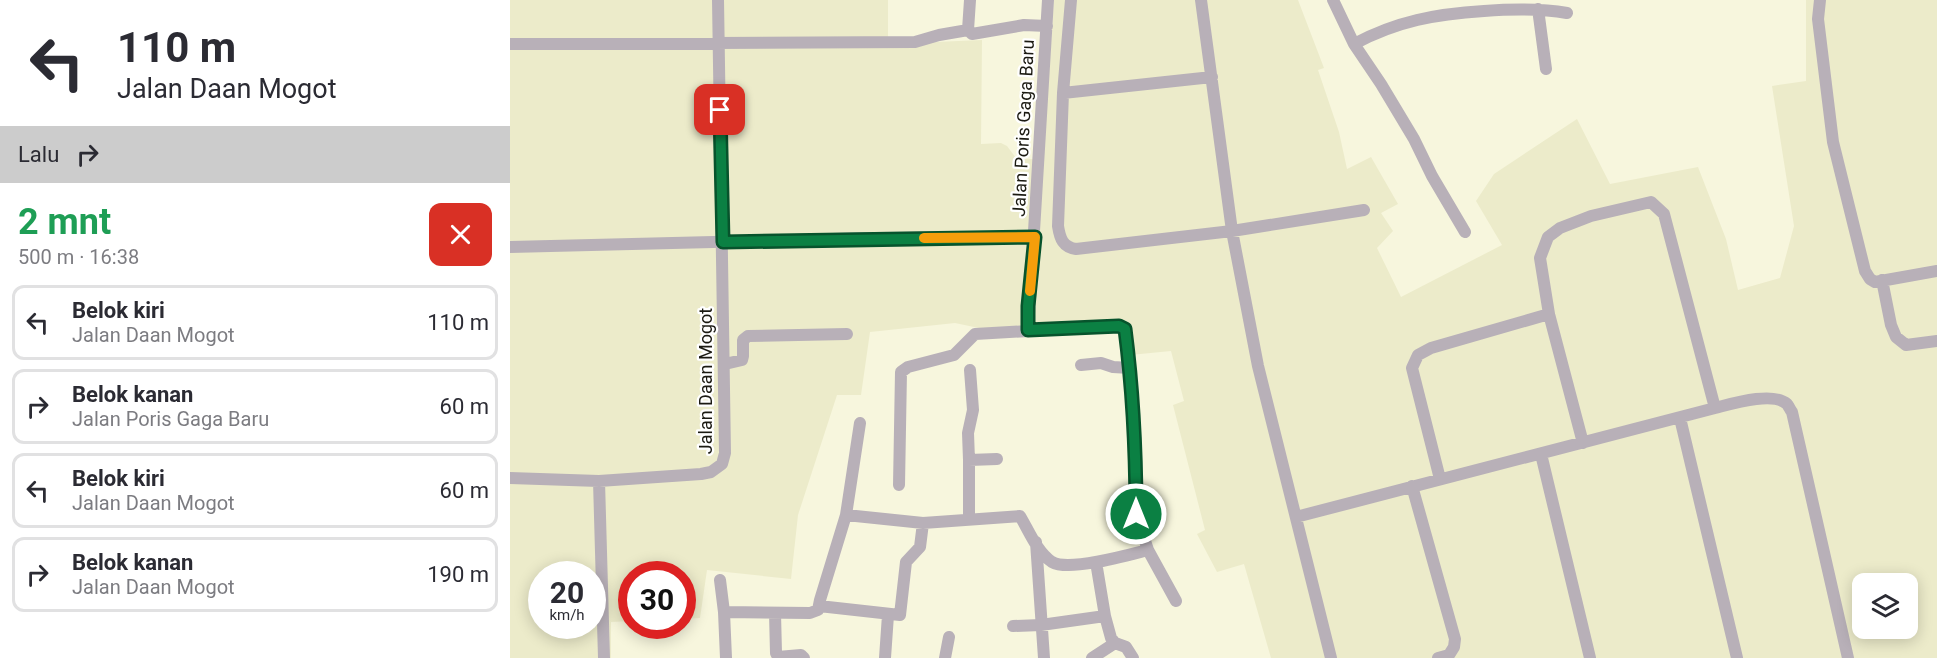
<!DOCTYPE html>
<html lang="id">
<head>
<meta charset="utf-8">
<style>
  body { margin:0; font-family:Roboto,sans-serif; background:#f2f2f3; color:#2b2b33; height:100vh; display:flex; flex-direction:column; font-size:22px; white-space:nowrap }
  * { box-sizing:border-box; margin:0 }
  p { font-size:20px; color:#7c7c81 }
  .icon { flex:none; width:33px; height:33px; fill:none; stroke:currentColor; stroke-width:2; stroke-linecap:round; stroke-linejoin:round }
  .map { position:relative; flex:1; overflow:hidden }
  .sheet { display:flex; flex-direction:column; background:#fff; width:510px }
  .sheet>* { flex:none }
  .hud { background:#fff; color:#2b2b33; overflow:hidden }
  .controls { position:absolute; left:1342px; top:573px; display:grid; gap:12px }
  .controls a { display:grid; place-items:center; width:66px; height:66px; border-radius:12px; background:#fff; box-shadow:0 3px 15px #0003; font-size:30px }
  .speed { position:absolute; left:18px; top:561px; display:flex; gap:12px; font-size:30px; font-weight:700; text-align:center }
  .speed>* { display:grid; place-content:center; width:78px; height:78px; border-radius:50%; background:#fff; box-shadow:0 3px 15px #0003; line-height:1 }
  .speed small { font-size:15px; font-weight:400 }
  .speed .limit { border:9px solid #d22; background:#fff; color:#111 }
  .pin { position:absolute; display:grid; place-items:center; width:51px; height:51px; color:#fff; margin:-26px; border-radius:12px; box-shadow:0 3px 9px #0006 }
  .me { position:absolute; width:66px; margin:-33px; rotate:0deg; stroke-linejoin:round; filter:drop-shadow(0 0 4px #0008) }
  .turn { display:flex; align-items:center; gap:21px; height:126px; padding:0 18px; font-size:27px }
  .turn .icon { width:78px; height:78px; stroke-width:2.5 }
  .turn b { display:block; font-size:42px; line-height:51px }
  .then { display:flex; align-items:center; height:57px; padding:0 18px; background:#0003; gap:12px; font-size:22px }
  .round { display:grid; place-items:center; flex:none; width:63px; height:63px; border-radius:12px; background:#f2f2f3 }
  .head { display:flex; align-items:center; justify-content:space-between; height:102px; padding:0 18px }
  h1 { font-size:36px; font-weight:700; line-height:45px; color:#1e9e55 }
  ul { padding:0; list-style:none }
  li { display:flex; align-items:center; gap:18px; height:75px; margin:0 12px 9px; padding:0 6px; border:3px solid #e1e1e2; border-radius:12px }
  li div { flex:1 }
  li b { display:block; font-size:22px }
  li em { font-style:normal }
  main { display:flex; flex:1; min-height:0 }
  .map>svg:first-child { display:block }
</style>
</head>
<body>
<main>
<section class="sheet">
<div class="hud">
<div class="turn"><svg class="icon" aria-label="left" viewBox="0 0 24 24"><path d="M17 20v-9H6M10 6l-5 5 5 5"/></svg><div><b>110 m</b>Jalan Daan Mogot</div></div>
<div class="then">Lalu<svg class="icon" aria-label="right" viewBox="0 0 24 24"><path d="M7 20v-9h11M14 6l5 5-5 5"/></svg></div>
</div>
<div class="head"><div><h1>2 mnt</h1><p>500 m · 16:38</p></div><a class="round" style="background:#d93025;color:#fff"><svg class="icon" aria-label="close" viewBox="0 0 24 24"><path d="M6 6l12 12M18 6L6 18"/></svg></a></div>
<ul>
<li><svg class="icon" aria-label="left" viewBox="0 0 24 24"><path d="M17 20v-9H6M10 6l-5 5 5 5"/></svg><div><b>Belok kiri</b><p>Jalan Daan Mogot</p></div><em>110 m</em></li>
<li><svg class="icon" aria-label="right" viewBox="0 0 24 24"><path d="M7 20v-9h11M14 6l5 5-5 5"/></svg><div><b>Belok kanan</b><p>Jalan Poris Gaga Baru</p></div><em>60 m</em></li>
<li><svg class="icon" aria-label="left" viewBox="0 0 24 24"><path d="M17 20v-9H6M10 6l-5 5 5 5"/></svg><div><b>Belok kiri</b><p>Jalan Daan Mogot</p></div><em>60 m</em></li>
<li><svg class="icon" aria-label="right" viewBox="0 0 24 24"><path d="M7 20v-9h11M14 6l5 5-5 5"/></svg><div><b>Belok kanan</b><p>Jalan Daan Mogot</p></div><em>190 m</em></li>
</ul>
</section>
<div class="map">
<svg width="1427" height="658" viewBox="0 0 1427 658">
  <rect width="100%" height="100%" fill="#f7f6dd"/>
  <!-- built -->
  <path fill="#ecebca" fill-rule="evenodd" d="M 0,0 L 378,0 L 378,44 L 472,40 L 471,144 L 491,143 L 497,146 L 506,158 L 533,160 L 544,0 L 788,0 L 814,68 L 808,70 L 829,132 L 837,169 L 861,157 L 888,204 L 871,213 L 883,231 L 867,248 L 891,297 L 992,245 L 966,201 L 984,174 L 1067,119 L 1100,184 L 1188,167 L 1216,239 L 1228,290 L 1270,278 L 1284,226 L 1262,86 L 1296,81 L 1296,0 L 1427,0 L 1427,658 L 761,658 L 734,564 L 707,572 L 687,534 L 695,530 L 663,405 L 674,401 L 661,351 L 620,355 L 619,327 L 483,331 L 445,323 L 360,332 L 351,395 L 327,395 L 288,515 L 281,579 L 197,570 L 190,618 L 173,619 L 172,574 L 122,574 L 121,621 L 101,622 L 101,658 L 0,658 ZM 32,574 L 82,574 L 82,626 L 32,626 ZM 1353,584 L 1398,584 L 1398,628 L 1353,628 Z"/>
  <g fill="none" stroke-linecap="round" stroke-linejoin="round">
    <!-- minor -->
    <path stroke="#b8b0b8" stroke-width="12" d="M 460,0 L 458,30 L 462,34 L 514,25 L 537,26
      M 561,0 L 553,93 L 548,226 C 550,239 553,247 566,249 L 722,231 L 854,210
      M 691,0 L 722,231 L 748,366 L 821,658
      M 823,0 L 844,44 C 887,21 926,14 974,11 C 1002,9 1029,8 1057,13
      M 1310,0 L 1308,19 L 1323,142 L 1355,271 L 1360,279 L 1365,282 L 1427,271
      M 1028,9 L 1036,69
      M 0,44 L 405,42 L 429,35 L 458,30
      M 844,44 L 871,84 L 904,139 L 922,176 L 955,232
      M 553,93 L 702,77
      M 0,247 L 363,238 L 525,237
      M 1372,280 L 1381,325 L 1386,337 L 1396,345 L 1427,341
      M 518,330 L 538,0
      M 215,364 L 232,360 L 233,356 L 233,340 L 238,336 L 337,334
      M 571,365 L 591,363 L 603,367 L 620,368
      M 1170,418 L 1227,658
      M 1073,443 L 1039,314 L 1030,258 L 1038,237 L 1050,228 L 1081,216 L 1141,202 L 1154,214 L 1205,408
      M 1031,454 L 1080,658
      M 459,460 L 458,433 L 463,410 L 460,370
      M 0,478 L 89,481 L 191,474 L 201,472 L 212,464 L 215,453 L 208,0
      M 930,479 L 902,368 L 908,355 L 921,348 L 1039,314
      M 89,481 L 94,658
      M 389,485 L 391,372 L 398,367 L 444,355 L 465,334 L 609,326 L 615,329 L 620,368 L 625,437 L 626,514 L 638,550 L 666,601
      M 902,486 L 945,639 L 944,647 L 939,655 L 928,658
      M 336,515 L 413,523 L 510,516 C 519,531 527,552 542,562 C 559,572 618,555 638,550
      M 786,517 L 1205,408 C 1221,404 1263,391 1277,404 C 1278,405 1281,411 1282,412 L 1338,658
      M 459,519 L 459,460 L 487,459
      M 526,542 L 534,658
      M 586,562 L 595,616 L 601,638 L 605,643 L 616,647 L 623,658
      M 210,580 L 214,612 L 216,658
      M 309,606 L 390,615 L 396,562 L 410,547 L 413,523
      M 214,612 L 300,613 L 308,610 L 310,600 L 336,515 L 350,423
      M 265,613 L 266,653 L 268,657 L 291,655 L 294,658
      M 503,626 L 531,625 L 595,616
      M 375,658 L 378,615
      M 435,658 L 439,637
      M 582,658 L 605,643"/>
  </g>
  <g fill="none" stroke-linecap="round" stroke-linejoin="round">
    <defs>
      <path id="route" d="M 210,110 L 213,242 L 525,237 L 518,306 L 518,330 L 609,326 L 615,329 C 623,391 626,452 626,514"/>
    </defs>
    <!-- route casing -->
    <use href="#route" stroke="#07532c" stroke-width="15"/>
    <!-- route -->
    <use href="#route" stroke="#0b8043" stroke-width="10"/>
    <!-- slow -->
    <path stroke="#f59e0b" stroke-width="10" d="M 414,238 L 525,237 L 520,291"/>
  </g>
  <g text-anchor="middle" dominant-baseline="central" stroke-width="4.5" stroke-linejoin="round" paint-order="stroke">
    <!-- street labels -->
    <g font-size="18" fill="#1b1a12" stroke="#fff">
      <text transform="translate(513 128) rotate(-87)">Jalan Poris Gaga Baru</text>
      <text transform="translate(195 381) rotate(-90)">Jalan Daan Mogot</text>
    </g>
  </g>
</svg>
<div class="controls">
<a><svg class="icon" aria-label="layers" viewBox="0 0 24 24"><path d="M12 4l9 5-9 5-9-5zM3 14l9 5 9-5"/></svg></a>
</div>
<div class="speed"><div>20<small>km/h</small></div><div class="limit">30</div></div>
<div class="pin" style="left:210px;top:110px;background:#d93025"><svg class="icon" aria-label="arrive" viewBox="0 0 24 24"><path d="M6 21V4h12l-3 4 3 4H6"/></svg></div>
<svg class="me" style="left:626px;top:514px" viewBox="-20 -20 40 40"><circle r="17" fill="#0b8043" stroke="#fff" stroke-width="3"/><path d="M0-11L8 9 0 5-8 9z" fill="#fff"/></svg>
</div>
</main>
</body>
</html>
